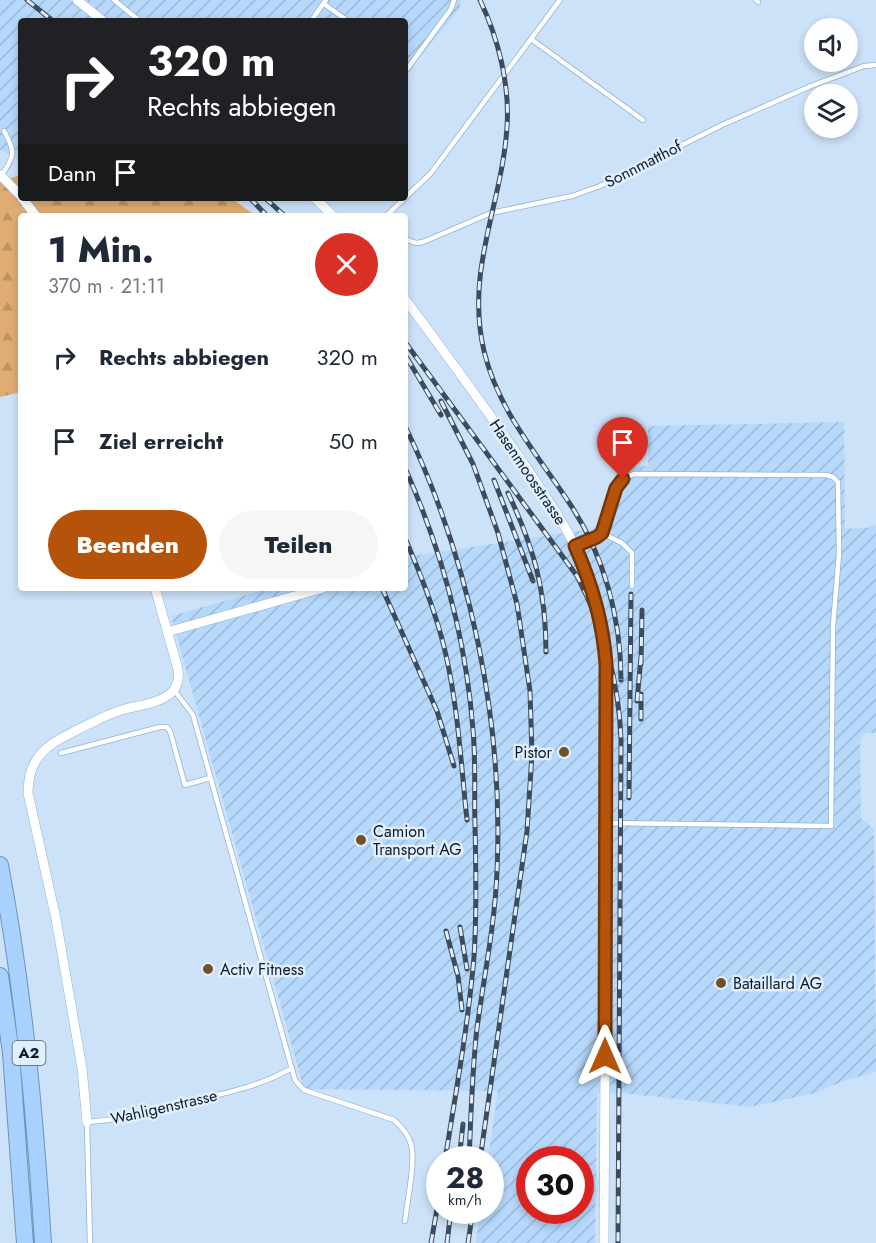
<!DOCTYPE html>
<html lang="de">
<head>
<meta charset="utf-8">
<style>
  body { margin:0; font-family:Jost,sans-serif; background:#f6f6f7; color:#1f2937; height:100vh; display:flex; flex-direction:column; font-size:22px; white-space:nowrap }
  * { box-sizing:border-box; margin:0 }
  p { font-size:20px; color:#747a83 }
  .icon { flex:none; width:33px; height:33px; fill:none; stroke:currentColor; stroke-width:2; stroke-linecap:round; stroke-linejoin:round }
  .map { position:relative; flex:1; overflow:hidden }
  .sheet { position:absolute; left:18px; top:213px; width:390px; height:378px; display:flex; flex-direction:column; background:#fff; border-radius:6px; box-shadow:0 3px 9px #0003 }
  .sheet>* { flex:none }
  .banner { position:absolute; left:18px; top:18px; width:390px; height:183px; border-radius:6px; box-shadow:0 3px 9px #0003; background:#202124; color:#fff; overflow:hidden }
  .tools { position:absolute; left:804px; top:18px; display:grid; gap:12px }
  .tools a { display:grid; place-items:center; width:54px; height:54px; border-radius:50%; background:#fff; box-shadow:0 3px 9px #0003; font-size:30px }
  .speed { position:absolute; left:426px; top:1146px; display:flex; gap:12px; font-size:30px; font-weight:700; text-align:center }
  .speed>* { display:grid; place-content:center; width:78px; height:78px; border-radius:50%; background:#fff; box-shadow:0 3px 9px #0003; line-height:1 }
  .speed small { font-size:15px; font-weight:400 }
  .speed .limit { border:9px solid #d22; background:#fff; color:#111 }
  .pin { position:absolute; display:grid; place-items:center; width:51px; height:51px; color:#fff; margin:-62px -26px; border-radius:50% 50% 50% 0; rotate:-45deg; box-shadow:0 0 6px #0007 }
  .pin .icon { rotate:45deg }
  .me { position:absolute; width:66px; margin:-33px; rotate:0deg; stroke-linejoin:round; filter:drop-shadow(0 0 4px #0008) }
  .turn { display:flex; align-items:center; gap:21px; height:126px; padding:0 30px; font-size:27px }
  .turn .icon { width:78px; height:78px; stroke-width:2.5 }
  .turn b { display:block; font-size:42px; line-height:51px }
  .then { display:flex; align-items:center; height:57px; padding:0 30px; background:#0003; gap:12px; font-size:22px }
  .round { display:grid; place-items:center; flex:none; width:63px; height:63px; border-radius:32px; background:#f6f6f7 }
  .summary { display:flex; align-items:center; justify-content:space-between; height:102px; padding:0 30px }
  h1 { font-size:36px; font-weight:800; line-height:45px }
  .cta { display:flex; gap:12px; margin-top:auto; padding:12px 30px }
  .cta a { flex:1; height:69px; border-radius:36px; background:#b45309; color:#fff; font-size:24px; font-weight:800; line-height:69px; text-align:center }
  .cta a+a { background:#f6f6f7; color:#1f2937 }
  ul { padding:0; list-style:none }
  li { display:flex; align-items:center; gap:18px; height:84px; padding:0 30px }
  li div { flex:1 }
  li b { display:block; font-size:22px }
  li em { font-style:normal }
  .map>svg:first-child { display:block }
</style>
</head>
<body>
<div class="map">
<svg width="876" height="1243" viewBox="0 0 876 1243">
  <defs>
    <pattern id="industrial-furrows" width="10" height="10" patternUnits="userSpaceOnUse" patternTransform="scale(1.5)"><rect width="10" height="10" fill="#b6d8fb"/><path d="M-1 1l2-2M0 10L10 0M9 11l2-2" fill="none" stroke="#9bb9d7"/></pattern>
    <pattern id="forest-firs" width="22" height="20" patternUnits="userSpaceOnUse" patternTransform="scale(1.5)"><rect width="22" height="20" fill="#dfac73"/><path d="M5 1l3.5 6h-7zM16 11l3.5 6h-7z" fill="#be9364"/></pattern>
  </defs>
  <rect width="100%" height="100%" fill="#cce2f9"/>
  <!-- industrial -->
  <path fill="url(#industrial-furrows)" fill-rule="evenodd" d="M 0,0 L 460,0 L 460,8 L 405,76 L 405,21 L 21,21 L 21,161 L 0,150 Z
    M 844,422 L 845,529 L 866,528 L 876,525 L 876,733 L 866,733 L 860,739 L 861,819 L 874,829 L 876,1072 L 846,1080 L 815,1093 L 750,1107 L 621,1093 L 597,1093 L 595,1243 L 476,1243 L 480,1211 L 490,1210 L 490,1160 L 488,1159 L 498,1091 L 304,1089 L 171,616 L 271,588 L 405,588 L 405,557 L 592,529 L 601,523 L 608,490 L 614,478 L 626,468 L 648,466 L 648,426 ZM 530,1160 L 580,1160 L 580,1210 L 530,1210 Z"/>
  <!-- forest -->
  <path fill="url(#forest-firs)" d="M 21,175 L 21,198 L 231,198 L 256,216 L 21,216 L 21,392 L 0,397 L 0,181 Z"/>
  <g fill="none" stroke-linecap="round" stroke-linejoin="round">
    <defs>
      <path id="service" d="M 114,0 L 140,21
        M 756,0 L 758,2
        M 324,4 L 348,21
        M 311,21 L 326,0
        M 531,39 L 643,120
        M 405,72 L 451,9 L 454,0
        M 1,176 C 15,156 16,152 4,131
        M 386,216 L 431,173 L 560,0
        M 405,239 L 416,243 L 423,242 L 491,213 L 572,196 L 600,186 L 722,125 L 811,86 L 864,66 L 876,65
        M 602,533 L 622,543 L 632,553 L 632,586
        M 575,546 L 594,539 L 602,533 L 618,485 L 623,479 L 634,474 L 826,475 L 833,477 L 838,482 L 839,554 L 833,626 L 831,826 L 607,823
        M 174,690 L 193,715 L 295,1080 L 304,1090 L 394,1120 C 402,1127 408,1134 411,1144 C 416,1161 407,1202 405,1221
        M 61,753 L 160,727 L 167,727 L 170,731 L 185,785 L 210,778
        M 90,1243 L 87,1122 C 123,1120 157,1110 191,1101 C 226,1093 261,1086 292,1068"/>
      <path id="minor" d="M 77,0 L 103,21
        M 0,175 L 21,196
        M 22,198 L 36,216
        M 315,198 L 333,216
        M 405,299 C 443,350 481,402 518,455 C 547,498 578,540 593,591 C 605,629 606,668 607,708 L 604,1243
        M 167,632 L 323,588
        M 87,1122 L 82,1068 L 56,919 L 28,793 C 28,753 51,743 83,727 C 97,720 110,713 125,709 C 140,705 162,703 173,691 C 178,685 179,677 178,669 L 155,588"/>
      <path id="motorway" d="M 0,865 C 24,992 35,1115 43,1243
        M 0,976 L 11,1053 L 25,1243"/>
    </defs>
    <!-- service casing -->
    <use href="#service" stroke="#8fb2d6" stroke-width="6"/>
    <!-- minor casing -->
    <use href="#minor" stroke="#8fb2d6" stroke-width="10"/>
    <!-- motorway casing -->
    <use href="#motorway" stroke="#7292b2" stroke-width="18"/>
    <!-- service -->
    <use href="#service" stroke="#fff" stroke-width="4.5"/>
    <!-- minor -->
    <use href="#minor" stroke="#fff" stroke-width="9"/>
    <!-- motorway -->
    <use href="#motorway" stroke="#a8d2fd" stroke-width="16"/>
    <defs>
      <path id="rail" d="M 27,0 L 53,21
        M 480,0 C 498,38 510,84 507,127 C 502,205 465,270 484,351 C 498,410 537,454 570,504 C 604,555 621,618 621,680
        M 250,198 L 267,216
        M 265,198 L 285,216
        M 405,342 L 577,576 C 604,628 619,681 621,740 L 618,1243
        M 407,358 L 441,415
        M 441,401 L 473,464 L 498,533 L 517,604 L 530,691 L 532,754 L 527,831 L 480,1160
        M 405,426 C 470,560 504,722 497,871 C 495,924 484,976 477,1028 C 472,1072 471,1116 469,1160
        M 405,468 C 442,551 466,639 473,730 C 476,762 474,794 475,825 C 476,869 477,913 474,957 C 468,1025 456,1092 445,1160
        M 494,480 L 533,581
        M 508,493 C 534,548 546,590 546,652
        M 405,538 C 421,575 436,612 445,651 C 458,706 461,764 467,820
        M 382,588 L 437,711 L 454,766
        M 641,664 L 642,610
        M 637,701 L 641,657
        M 641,719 L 641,694
        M 629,798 L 631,594
        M 460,927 L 467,969
        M 446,931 L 458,976 L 462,1010
        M 459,1160 L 463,1124
        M 431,1243 L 440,1192
        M 447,1243 L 451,1210
        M 468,1243 L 473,1210"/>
    </defs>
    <!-- rail casing -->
    <use href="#rail" stroke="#3d4c5c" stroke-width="5"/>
    <!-- rail -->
    <use href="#rail" stroke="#e0eefe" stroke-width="3" stroke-dasharray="9" stroke-linecap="butt"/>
  </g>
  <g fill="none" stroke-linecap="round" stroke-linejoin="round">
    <defs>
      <path id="route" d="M 605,1056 L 606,664 C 603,622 592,584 575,546 L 597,537 L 602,533 L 616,488 L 623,479"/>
    </defs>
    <!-- route casing -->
    <use href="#route" stroke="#753606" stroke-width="15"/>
    <!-- route -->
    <use href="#route" stroke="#b45309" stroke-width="10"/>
  </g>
  <!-- markers -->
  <g fill="#725028" stroke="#e0eefe" stroke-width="2">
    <circle cx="564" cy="752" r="6"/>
    <circle cx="361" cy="840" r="6"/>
    <circle cx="208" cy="969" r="6"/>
    <circle cx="721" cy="983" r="6"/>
  </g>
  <g text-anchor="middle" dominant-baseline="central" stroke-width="5" stroke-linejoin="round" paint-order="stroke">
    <!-- shield labels -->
    <rect fill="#e0eefe" stroke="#4c5a68" stroke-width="1.5" x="12.5" y="1041" width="33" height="24" rx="4.5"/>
    <g font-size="15" font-weight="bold" fill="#0d1a27">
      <text x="29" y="1053">A2</text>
    </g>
    <!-- street labels -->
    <g font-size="16" fill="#0d1a27" stroke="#e0eefe">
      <text transform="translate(643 164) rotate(-27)">Sonnmatthof</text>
      <text transform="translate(528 472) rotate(56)">Hasenmoosstrasse</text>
      <text transform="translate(164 1107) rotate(-13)">Wahligenstrasse</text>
    </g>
    <!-- poi labels -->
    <g font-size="16" fill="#0d1a27" stroke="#e0eefe" text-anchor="start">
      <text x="552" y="752" text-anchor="end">Pistor</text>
      <text x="373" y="831">Camion<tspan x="373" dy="18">Transport AG</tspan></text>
      <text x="220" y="969">Activ Fitness</text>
      <text x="733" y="983">Bataillard AG</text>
    </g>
  </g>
</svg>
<div class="tools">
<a><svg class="icon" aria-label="sound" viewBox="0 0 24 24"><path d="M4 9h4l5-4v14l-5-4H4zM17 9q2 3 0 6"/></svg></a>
<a><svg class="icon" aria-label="layers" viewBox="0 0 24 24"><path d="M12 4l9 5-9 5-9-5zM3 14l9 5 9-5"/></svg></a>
</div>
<div class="speed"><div>28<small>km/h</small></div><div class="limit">30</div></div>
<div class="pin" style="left:623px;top:479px;background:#d93025"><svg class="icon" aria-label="arrive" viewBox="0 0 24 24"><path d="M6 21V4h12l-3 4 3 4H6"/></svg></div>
<svg class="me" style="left:605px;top:1056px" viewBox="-20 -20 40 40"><path d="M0-17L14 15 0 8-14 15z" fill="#b45309" stroke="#fff" stroke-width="4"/></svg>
<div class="banner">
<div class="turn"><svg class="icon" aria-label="right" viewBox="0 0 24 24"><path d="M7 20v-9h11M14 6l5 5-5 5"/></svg><div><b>320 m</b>Rechts abbiegen</div></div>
<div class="then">Dann<svg class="icon" aria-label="arrive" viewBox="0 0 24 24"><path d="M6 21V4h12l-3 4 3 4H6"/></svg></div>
</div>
<section class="sheet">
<div class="summary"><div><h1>1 Min.</h1><p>370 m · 21:11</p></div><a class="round" style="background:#d93025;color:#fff"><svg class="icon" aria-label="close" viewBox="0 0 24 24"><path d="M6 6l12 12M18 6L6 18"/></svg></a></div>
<ul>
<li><svg class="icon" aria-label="right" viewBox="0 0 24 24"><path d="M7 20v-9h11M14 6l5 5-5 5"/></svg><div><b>Rechts abbiegen</b></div><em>320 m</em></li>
<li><svg class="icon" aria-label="arrive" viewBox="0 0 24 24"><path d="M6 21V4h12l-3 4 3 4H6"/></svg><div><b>Ziel erreicht</b></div><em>50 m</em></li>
</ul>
<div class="cta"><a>Beenden</a><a>Teilen</a></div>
</section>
</div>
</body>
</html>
